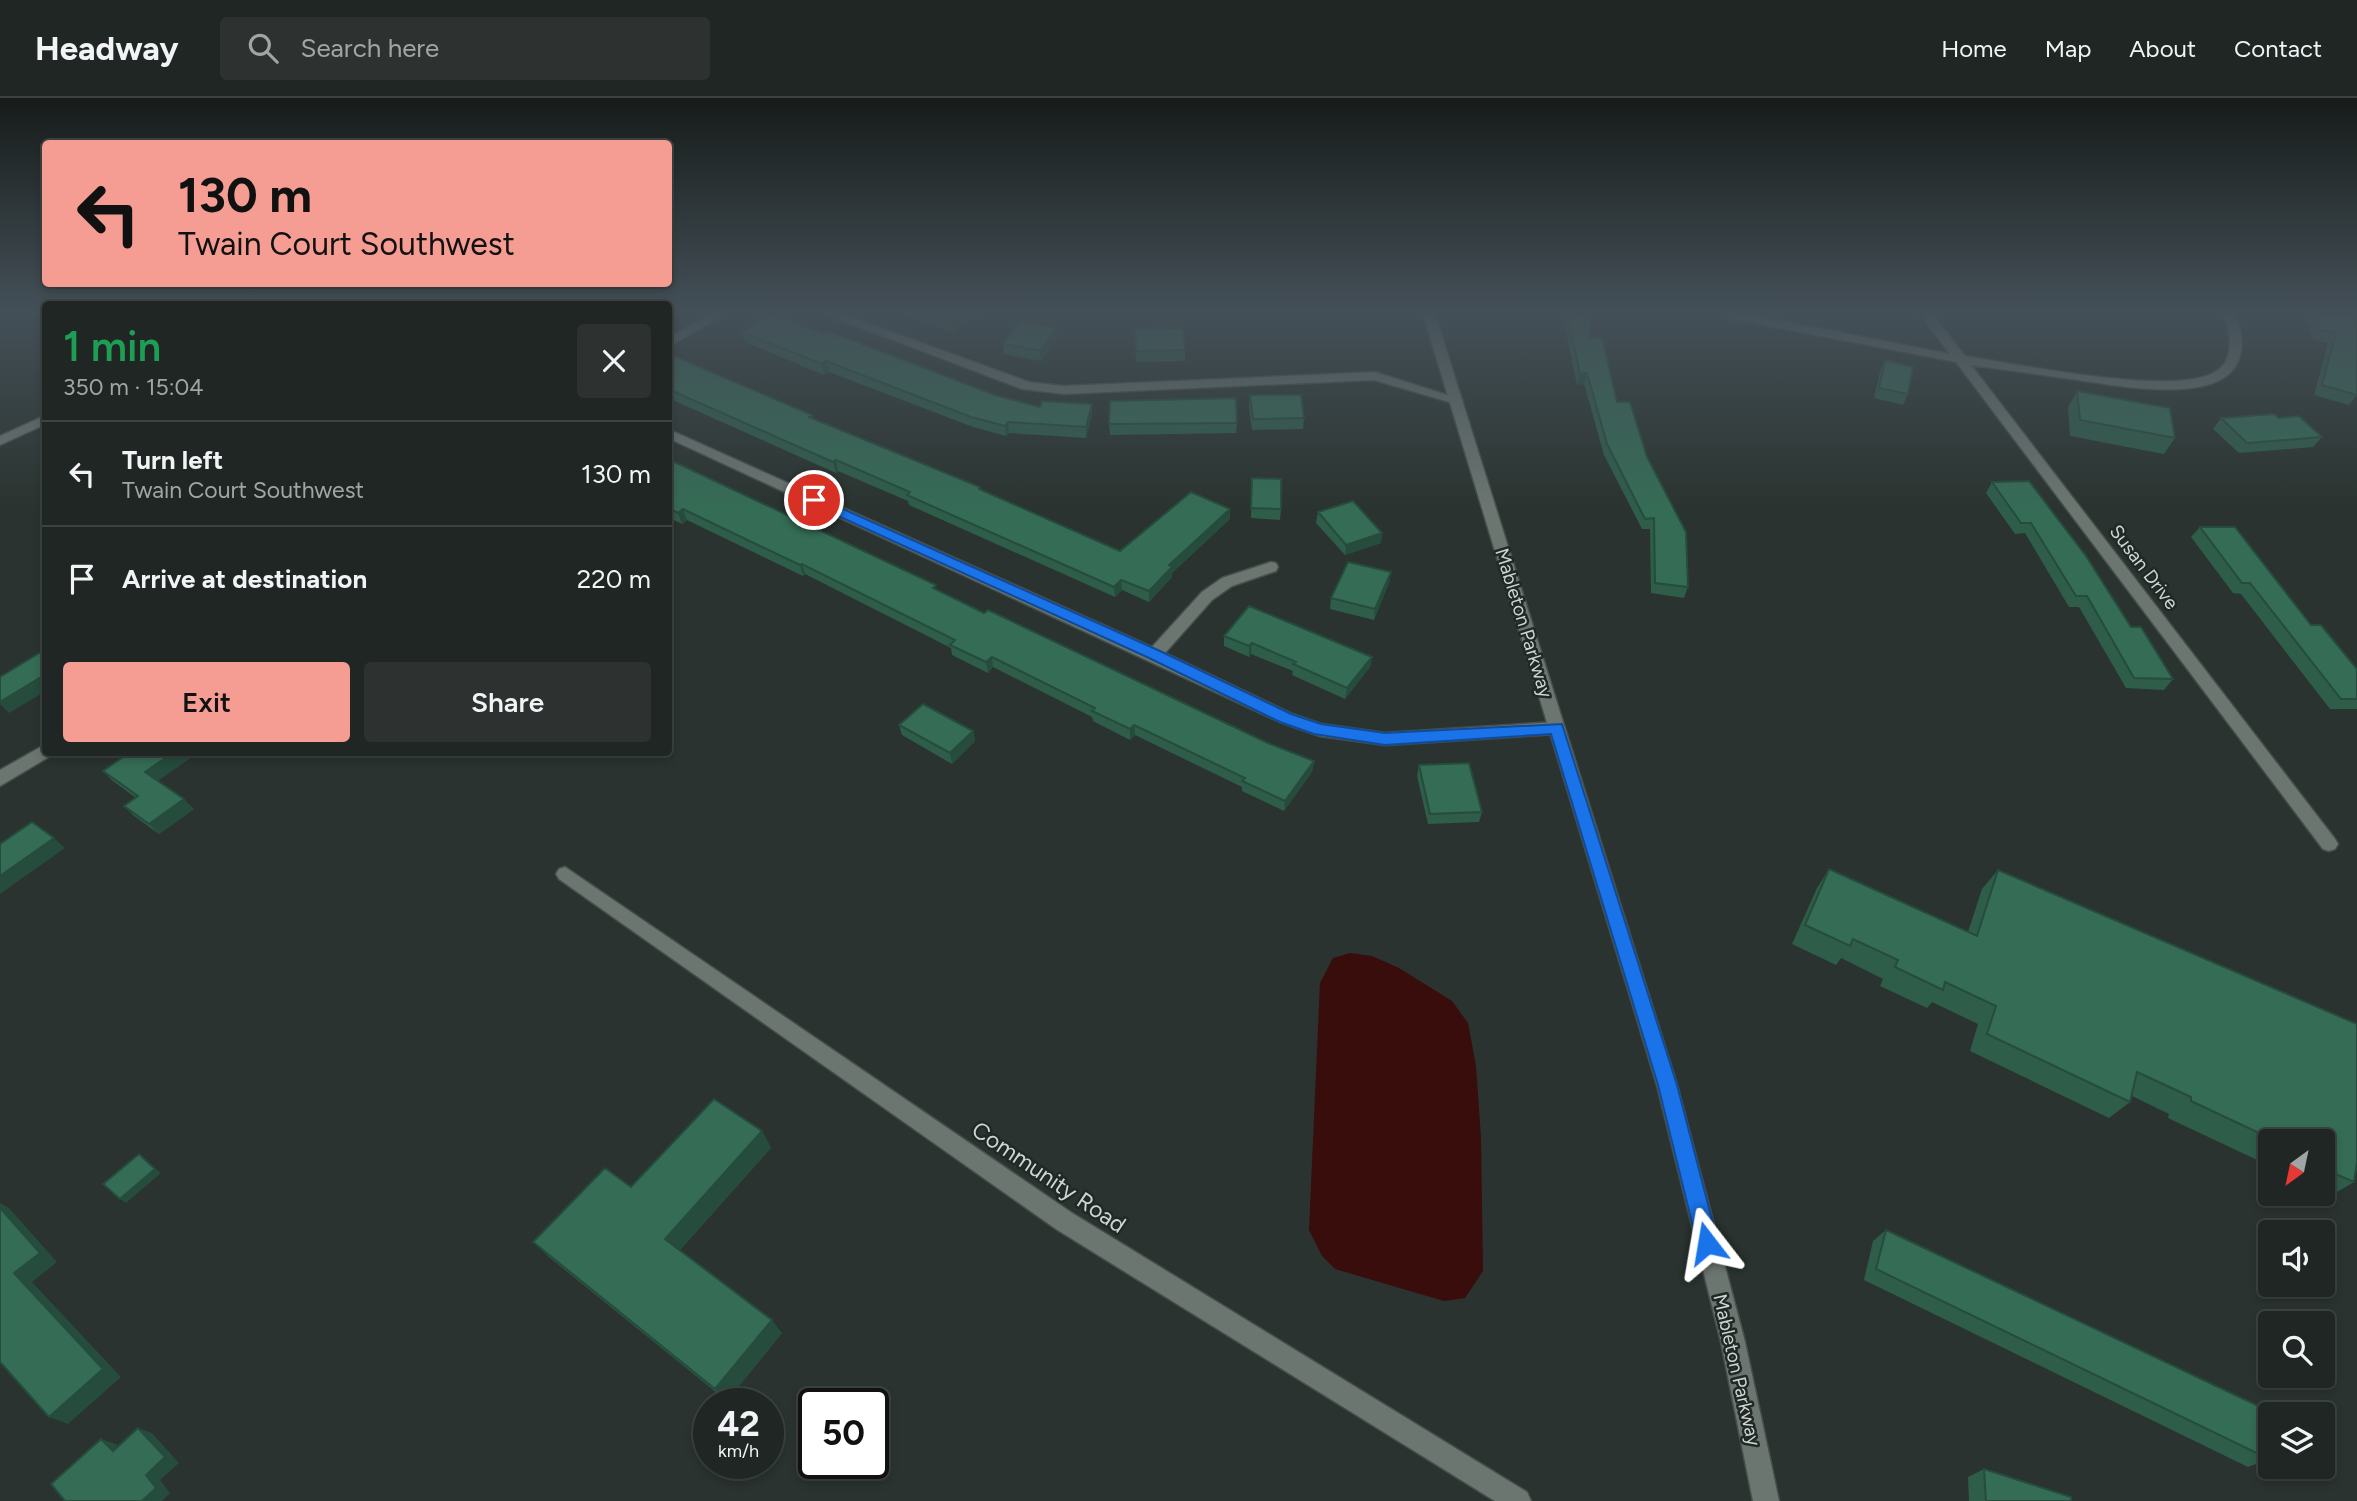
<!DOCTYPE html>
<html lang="en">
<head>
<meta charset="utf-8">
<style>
  body { margin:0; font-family:Figtree,sans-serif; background:#2d3230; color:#f1f3f6; height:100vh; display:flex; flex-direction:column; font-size:26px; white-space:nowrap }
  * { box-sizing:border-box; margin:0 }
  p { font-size:23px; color:#a2a5a6 }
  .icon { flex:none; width:38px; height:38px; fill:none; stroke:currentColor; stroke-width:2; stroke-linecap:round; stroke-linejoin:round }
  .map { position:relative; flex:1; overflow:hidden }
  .side { position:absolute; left:42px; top:203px; width:630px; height:455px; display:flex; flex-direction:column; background:#202623; border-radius:7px; box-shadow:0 4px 10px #0003,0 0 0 2px #3d4341 }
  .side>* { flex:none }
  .guide { position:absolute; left:42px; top:42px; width:630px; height:147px; border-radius:7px; box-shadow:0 4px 10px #0003,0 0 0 2px #3d4341; background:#f59c93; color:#111; overflow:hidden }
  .needle { width:46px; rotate:213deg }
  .controls { position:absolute; left:2258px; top:1031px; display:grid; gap:14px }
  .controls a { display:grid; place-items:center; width:77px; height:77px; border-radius:7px; background:#202623; box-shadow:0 4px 10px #0003,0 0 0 2px #3d4341; font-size:35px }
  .speed { position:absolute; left:693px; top:1290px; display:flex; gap:14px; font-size:35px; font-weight:700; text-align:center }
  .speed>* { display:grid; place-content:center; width:91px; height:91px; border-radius:50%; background:#202623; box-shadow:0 4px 10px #0003,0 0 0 2px #3d4341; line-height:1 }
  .speed small { font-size:18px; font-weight:400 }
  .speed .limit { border:4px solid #111; border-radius:10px; background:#fff; color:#111 }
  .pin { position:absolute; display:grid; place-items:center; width:60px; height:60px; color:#fff; margin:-30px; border:4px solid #fff; border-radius:50%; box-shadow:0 2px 7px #0007 }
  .me { position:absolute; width:77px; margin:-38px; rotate:346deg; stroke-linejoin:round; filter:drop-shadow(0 0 5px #0008) }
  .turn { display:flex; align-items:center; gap:24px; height:147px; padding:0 21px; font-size:32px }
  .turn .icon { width:91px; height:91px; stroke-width:2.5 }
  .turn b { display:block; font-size:49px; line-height:60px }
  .round { display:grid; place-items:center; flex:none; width:74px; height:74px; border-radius:7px; background:#2d3230 }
  .overview { display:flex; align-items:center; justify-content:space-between; height:119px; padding:0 21px }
  h1 { font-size:42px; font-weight:600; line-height:52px; color:#1e9e55 }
  .button { display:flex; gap:14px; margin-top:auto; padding:14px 21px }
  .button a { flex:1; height:80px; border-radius:7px; background:#f59c93; color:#111; font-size:28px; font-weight:600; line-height:80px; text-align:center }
  .button a+a { background:#2d3230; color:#f1f3f6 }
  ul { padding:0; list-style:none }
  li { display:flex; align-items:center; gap:21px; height:105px; padding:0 21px; border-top:2px solid #3d4341 }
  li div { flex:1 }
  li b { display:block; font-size:26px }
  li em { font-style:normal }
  header { display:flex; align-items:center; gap:42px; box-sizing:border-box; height:98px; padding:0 35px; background:#202623; border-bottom:2px solid #3d4341 }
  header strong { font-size:33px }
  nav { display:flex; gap:38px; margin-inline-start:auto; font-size:24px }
  .search { width:490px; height:63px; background:#2d3230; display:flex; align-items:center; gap:18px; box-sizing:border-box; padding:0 24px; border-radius:7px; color:#a2a5a6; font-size:26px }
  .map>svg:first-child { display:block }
</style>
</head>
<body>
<header>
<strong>Headway</strong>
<div class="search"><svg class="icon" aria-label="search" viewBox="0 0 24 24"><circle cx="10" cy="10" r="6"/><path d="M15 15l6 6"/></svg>Search here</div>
<nav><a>Home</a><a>Map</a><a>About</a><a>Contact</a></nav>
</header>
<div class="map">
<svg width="2357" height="1403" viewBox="0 0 2357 1403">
  <rect width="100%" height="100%" fill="#2a332f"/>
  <!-- water -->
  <path fill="#380d0b" d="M 1350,855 L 1372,858 L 1399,870 L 1452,903 L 1468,925 L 1476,968 L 1481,1040 L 1483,1173 L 1465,1200 L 1444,1203 L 1335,1171 L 1322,1158 L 1309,1132 L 1320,885 L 1333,860 Z"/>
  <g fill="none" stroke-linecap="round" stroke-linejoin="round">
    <defs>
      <path id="street" d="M 711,216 L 726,216 L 668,249 L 668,240 Z
        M 825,216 L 843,216 L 1029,284 L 1064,288 L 1375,274 L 1463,302 L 1456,306 L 1374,282 L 1064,296 L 1022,291 Z
        M 1722,216 L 1747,216 L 1950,256 L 1920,216 L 1932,216 L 1965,258 C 2017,266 2174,299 2215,274 C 2236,262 2230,235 2224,216 L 2236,216 C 2271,318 2133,290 2078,282 C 2042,277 2007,272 1971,267 L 2335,741 L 2338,746 L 2335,751 L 2329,753 L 2323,751 L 1956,264 L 1728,220 Z
        M 46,317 L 46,326 L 0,347 L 0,338 Z
        M 668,331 L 1152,549 L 1202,494 L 1222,480 L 1271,464 L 1276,465 L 1278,469 L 1276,473 L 1232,488 L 1212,502 L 1165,555 L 1292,616 L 1321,626 L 1385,635 L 1556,624 L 1564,630 L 1556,636 L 1385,647 L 1320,638 L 1280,624 L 668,340 Z
        M 46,646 L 46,654 L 53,654 L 52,657 L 0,688 L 0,672 Z
        M 565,769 L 1072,1115 L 1527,1394 L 1531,1403 L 1495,1403 L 1056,1131 L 559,781 L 556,776 L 559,771 Z"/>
      <path id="secondary" d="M 1423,216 L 1435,216 L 1677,987 L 1745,1244 L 1779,1403 L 1753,1403 L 1721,1244 L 1657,987 Z"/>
    </defs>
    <!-- street casing -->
    <use href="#street" stroke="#474f4b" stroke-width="3"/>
    <!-- secondary casing -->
    <use href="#secondary" stroke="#474f4b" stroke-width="3"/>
    <!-- street -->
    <use href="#street" fill="#6c7671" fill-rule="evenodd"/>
    <!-- secondary -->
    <use href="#secondary" fill="#6c7671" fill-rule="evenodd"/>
  </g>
  <!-- wall -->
  <path fill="#2e5d4a" d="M 903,216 L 979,216 L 954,235 Z
    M 1563,216 L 1591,216 L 1589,239 L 1617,304 L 1688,489 L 1684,500 L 1651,495 L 1650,431 L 1642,431 L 1604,357 L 1584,286 L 1577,287 L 1563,220 Z
    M 2306,216 L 2357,216 L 2357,297 L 2349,307 L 2314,297 L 2328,245 L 2313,242 Z
    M 1057,230 L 1057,241 L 1041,263 L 1004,256 L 1003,246 Z
    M 1135,231 L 1185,252 L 1185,263 L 1136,264 Z
    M 742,234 L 824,236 L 995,297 L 1040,309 L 1092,306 L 1092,317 L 1086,340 L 1009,335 L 1006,338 L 973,329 L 829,274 L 824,277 L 745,244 Z
    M 668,261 L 812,317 L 813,321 L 980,389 L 981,391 L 1120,453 L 1230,421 L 1172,475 L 1172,479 L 1149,504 L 1122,492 L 1115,499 L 909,407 L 908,403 L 838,373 L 836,375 L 668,300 Z
    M 1885,262 L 1908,296 L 1903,307 L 1874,300 L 1880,273 Z
    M 2077,293 L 2175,340 L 2164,356 L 2070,338 L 2068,309 Z
    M 1250,297 L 1304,320 L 1303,331 L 1252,332 L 1249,308 Z
    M 2221,320 L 2279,320 L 2322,339 L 2313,349 L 2239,355 L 2213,331 Z
    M 1237,325 L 1236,335 L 1110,337 L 1109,326 Z
    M 668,361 L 984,515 L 1270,646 L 1314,663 L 1312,674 L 1284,713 L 1242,693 L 1242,689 L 1135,637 L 1130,642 L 1093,623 L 1092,619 L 993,569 L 988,575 L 952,557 L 951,550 L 805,476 L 803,478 L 687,422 L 682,426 L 668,419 Z
    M 1252,380 L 1281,411 L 1280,422 L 1251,420 Z
    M 1992,384 L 2131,529 L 2173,581 L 2164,592 L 2126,590 L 2079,509 L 2069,509 L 2025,435 L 2015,436 L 1986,395 Z
    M 1318,414 L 1382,435 L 1381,445 L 1345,457 L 1316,425 Z
    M 2200,429 L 2311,527 L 2357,571 L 2357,611 L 2330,611 L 2241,496 L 2233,495 L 2191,439 Z
    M 1391,474 L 1389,485 L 1374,522 L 1330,511 L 1331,500 Z
    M 1224,538 L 1372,559 L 1370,569 L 1345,601 L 1292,577 L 1293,573 L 1251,556 L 1249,559 L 1224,548 Z
    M 899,627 L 973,633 L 975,643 L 952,666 L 902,637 Z
    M 196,656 L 157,683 L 194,711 L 159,736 L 134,718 L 124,708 L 136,700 L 113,683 L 103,673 Z
    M 1419,667 L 1482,714 L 1479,724 L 1428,726 L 1417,678 Z
    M 1829,771 L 1968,834 L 1982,791 L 1998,772 L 2357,926 L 2357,1064 L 2354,1084 L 2327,1100 L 2318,1096 L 2322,1096 L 2322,1043 L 2270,1043 L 2270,1068 L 2168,1020 L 2169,1016 L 2132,998 L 2130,1004 L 2109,1020 L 1970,953 L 1978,926 L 1932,904 L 1927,910 L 1880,888 L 1883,881 L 1841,860 L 1836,867 L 1792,846 L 1817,790 Z
    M 762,1033 L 771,1050 L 680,1152 L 782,1235 L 727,1303 L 549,1159 L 533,1144 L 631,1089 Z
    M 1886,1132 L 2269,1361 L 2248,1369 L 1864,1182 L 1873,1143 Z
    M 1984,1371 L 2071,1403 L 1969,1403 L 1968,1379 Z"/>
  <!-- shaded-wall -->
  <path fill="#254c3c" d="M 963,216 L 979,216 L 954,235 L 952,224 Z
    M 1057,230 L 1057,241 L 1041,263 L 1040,253 Z
    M 826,263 L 829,274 L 824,277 L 822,266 Z
    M 1587,275 L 1584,286 L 1577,287 L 1580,276 Z
    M 1092,306 L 1092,317 L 1086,340 L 1086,329 Z
    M 1008,324 L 1009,335 L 1006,338 L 1005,328 Z
    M 836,362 L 838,373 L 836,375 L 833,364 Z
    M 683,411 L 687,422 L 682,426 L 678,415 Z
    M 1230,411 L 1230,421 L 1172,475 L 1172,479 L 1149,504 L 1149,493 L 1169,467 Z
    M 1382,435 L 1381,445 L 1345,457 L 1346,447 Z
    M 802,466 L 805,476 L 803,478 L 800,467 Z
    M 1391,474 L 1389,485 L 1374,522 L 1375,511 Z
    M 1121,482 L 1122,492 L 1115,499 L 1114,489 Z
    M 1252,545 L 1251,556 L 1249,559 L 1249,548 Z
    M 992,559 L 993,569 L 988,575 L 986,564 Z
    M 1372,559 L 1370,569 L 1345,601 L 1347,590 Z
    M 46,576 L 46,593 L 9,615 L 0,606 L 0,604 Z
    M 1134,627 L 1135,637 L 1130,642 L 1130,631 Z
    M 973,633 L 975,643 L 952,666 L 950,655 Z
    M 174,654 L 194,654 L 196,656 L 155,685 L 145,674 Z
    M 1314,663 L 1312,674 L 1284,713 L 1285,703 Z
    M 184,701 L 194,711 L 159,736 L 149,726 Z
    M 54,740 L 65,750 L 0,796 L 0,778 Z
    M 762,1033 L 771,1050 L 677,1155 L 665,1141 Z
    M 139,1056 L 161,1075 L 126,1105 L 120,1101 Z
    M 0,1105 L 9,1110 L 57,1164 L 32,1184 L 121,1279 L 68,1326 L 49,1319 L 14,1175 L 0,1110 Z
    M 772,1222 L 782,1235 L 727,1303 L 715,1291 Z
    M 138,1330 L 152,1335 L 179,1365 L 160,1382 L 170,1395 L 162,1403 L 142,1403 L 146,1377 Z
    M 101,1341 L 116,1346 L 127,1358 L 113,1353 Z"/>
  <!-- building -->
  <path fill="#356c56" stroke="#254c3c" stroke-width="2" d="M 768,216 L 773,216 L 824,236 L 828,233 L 995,297 L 1040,309 L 1042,303 L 1092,306 L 1086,329 L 1008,324 L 1005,328 L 971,319 L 826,263 L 822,266 L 742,234 Z
    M 929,216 L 963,216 L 952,224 Z
    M 1567,216 L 1591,216 L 1589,239 L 1602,240 L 1617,304 L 1630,304 L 1647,359 L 1686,434 L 1688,489 L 1655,485 L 1654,420 L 1645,421 L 1607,346 L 1587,275 L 1580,276 Z
    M 2316,216 L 2357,216 L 2357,297 L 2322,287 L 2336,235 L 2320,232 Z
    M 1020,223 L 1057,230 L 1040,253 L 1003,246 Z
    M 1183,230 L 1185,252 L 1136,253 L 1135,231 Z
    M 674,258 L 812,317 L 809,319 L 980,389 L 979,391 L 1120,453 L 1191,394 L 1230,411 L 1169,467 L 1172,469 L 1149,493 L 1121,482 L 1114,489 L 907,397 L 910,394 L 836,362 L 833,364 L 668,291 L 668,261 Z
    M 1885,262 L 1913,269 L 1908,296 L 1879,290 Z
    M 2077,293 L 2170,310 L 2175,340 L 2080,322 Z
    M 1250,297 L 1301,297 L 1304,320 L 1253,321 Z
    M 1236,300 L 1237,325 L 1109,326 L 1110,303 Z
    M 2274,316 L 2279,320 L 2299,318 L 2322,339 L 2247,345 L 2221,320 Z
    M 668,361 L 936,487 L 933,490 L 984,515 L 988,512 L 1270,646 L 1314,663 L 1285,703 L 1242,683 L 1245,680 L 1134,627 L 1130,631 L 1092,613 L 1095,610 L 992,559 L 986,564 L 950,547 L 955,542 L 802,466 L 800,467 L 683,411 L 678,415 L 668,410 Z
    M 1252,380 L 1281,381 L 1281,411 L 1251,410 Z
    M 2029,383 L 2086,458 L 2131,529 L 2141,529 L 2173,581 L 2134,580 L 2087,498 L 2076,498 L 2031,425 L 2021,425 L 1992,384 Z
    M 1353,403 L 1382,435 L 1346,447 L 1318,414 Z
    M 2200,429 L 2235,429 L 2311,527 L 2321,527 L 2357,571 L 2357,601 L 2341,601 L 2250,485 L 2242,485 Z
    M 1348,464 L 1391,474 L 1375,511 L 1331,500 Z
    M 1249,508 L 1372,559 L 1347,590 L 1293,566 L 1296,564 L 1252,545 L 1249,548 L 1224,538 Z
    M 46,551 L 46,576 L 0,604 L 0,579 Z
    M 923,606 L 973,633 L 950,655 L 899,627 Z
    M 130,654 L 174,654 L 145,674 L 184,701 L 149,726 L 124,708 L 138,698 L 103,673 Z
    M 1469,665 L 1482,714 L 1430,716 L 1419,667 Z
    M 32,724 L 54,740 L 0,778 L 0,746 Z
    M 1829,771 L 1977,838 L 1998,772 L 2357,926 L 2357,1064 L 2354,1084 L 2322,1070 L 2322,1043 L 2276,1043 L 2191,1003 L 2191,999 L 2137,974 L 2130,1004 L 1987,936 L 1996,908 L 1945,884 L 1943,892 L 1895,869 L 1898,862 L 1853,841 L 1850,848 L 1805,827 Z
    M 714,1001 L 762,1033 L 665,1141 L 772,1222 L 715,1291 L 533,1144 L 605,1070 L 631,1089 Z
    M 139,1056 L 155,1071 L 120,1101 L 103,1086 Z
    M 0,1110 L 40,1155 L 14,1175 L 103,1271 L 49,1319 L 0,1264 Z
    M 1886,1132 L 2271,1314 L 2271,1316 L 2270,1316 L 2269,1361 L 1876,1171 Z
    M 138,1330 L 165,1359 L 146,1377 L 156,1390 L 142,1403 L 65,1403 L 51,1386 L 101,1341 L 113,1353 Z
    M 1984,1371 L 2071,1399 L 2071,1403 L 1986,1403 Z"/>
  <!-- sky -->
  <linearGradient id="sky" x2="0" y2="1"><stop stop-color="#171c1a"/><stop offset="0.52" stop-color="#445058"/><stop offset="1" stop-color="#445058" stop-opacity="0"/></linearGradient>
  <rect width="2357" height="412" fill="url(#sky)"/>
  <!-- route -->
  <path fill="#1a73e8" stroke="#114b97" stroke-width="2" d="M 814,398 L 1160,553 L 1291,616 L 1321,626 L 1385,635 L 1562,626 L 1677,987 L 1718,1145 L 1715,1152 L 1707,1155 L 1700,1152 L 1697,1145 L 1658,987 L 1551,636 L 1385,647 L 1314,636 L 1280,624 L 1149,560 L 810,405 L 810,399 Z"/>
  <g text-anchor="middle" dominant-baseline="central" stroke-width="5" stroke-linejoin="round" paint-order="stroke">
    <!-- street labels -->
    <g font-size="19" fill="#cfd5d2" stroke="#202925">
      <text transform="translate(2144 469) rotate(53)">Susan Drive</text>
      <text transform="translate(1524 525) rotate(73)">Mableton Parkway</text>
      <text transform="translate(1737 1272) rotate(77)">Mableton Parkway</text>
    </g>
    <!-- near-street labels -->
    <g font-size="23" fill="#cfd5d2" stroke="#202925">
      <text transform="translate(1049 1079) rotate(34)">Community Road</text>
    </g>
  </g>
</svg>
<div class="controls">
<a><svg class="needle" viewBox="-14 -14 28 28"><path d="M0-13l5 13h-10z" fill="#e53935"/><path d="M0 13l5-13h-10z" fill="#a2a5a6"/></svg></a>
<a><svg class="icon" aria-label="sound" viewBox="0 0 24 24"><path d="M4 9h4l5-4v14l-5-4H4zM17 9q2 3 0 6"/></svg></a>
<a><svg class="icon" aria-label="search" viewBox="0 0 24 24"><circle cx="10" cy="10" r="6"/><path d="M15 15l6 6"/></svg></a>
<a><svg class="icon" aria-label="layers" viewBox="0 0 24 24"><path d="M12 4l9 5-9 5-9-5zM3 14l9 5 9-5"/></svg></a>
</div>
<div class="speed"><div>42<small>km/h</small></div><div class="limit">50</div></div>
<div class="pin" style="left:814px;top:402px;background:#d93025"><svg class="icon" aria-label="arrive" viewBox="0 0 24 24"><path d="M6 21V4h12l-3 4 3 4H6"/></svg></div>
<svg class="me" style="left:1707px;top:1145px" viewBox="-20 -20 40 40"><path d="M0-17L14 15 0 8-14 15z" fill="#1a73e8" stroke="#fff" stroke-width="4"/></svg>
<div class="guide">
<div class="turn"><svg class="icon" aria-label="left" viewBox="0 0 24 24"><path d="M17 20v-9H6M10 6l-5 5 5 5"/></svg><div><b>130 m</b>Twain Court Southwest</div></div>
</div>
<section class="side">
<div class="overview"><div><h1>1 min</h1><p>350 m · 15:04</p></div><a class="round"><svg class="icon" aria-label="close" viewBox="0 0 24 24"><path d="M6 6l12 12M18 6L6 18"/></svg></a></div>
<ul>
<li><svg class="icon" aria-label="left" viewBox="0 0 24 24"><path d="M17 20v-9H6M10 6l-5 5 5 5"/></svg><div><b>Turn left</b><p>Twain Court Southwest</p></div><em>130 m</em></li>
<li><svg class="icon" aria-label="arrive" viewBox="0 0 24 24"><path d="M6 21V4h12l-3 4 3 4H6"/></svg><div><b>Arrive at destination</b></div><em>220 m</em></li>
</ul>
<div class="button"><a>Exit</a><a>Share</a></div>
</section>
</div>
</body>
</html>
